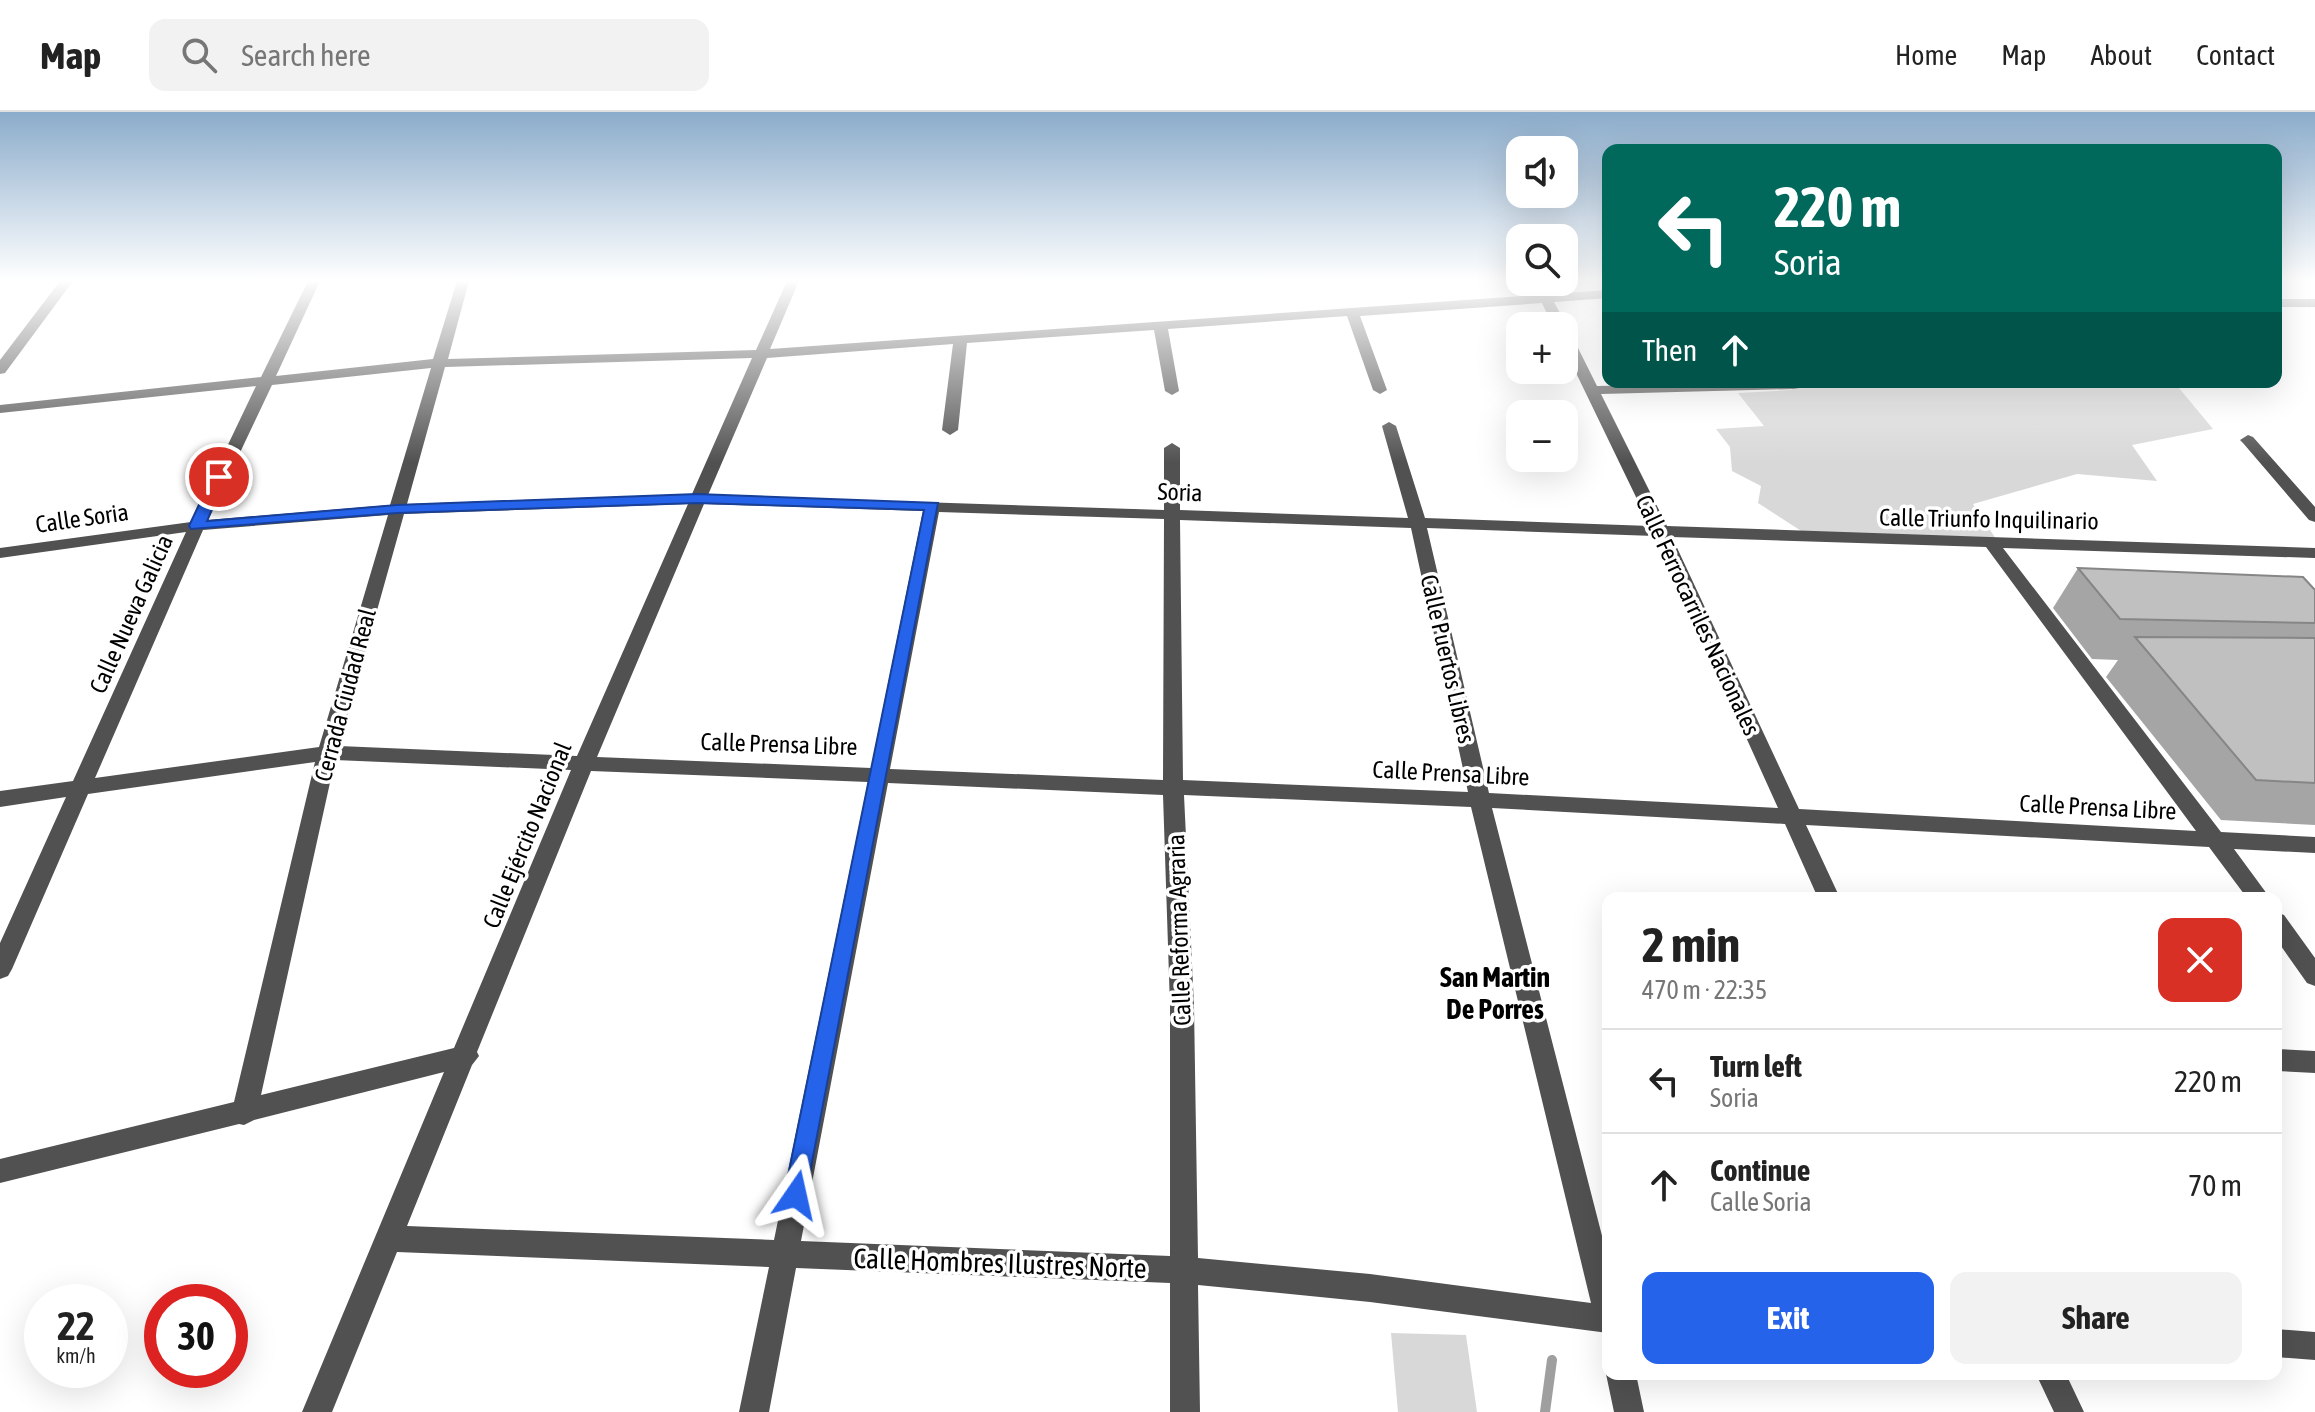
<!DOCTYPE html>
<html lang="en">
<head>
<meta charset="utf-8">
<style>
  body { margin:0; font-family:"Asap Condensed",sans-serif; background:#f2f2f2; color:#222; height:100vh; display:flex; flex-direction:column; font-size:30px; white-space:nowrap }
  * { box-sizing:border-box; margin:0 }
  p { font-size:26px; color:#767676 }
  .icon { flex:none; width:44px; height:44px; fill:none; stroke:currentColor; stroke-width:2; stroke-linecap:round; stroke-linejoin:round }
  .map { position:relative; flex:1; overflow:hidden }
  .side { position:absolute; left:1602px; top:780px; width:680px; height:488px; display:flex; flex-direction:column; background:#fff; border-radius:16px; box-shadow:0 8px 32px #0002 }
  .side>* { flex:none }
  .hud { position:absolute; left:1602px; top:32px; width:680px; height:244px; border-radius:16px; box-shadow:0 8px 32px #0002; background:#00695c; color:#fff; overflow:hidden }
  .tools { position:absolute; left:1506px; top:24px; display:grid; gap:16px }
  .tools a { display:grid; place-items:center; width:72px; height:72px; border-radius:16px; background:#fff; box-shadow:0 8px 32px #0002; font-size:40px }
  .speed { position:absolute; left:24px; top:1172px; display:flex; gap:16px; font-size:40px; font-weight:700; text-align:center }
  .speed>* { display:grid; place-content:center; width:104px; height:104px; border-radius:50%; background:#fff; box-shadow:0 8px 32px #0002; line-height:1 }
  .speed small { font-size:20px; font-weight:400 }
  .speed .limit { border:12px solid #d22; background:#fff; color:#111 }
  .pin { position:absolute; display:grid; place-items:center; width:68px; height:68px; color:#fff; margin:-34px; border:4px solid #fff; border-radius:50%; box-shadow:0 2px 8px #0007 }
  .me { position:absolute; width:88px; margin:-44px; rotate:11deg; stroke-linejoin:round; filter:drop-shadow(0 0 6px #0008) }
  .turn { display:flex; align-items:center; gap:28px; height:168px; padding:0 40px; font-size:36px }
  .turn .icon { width:104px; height:104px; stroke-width:2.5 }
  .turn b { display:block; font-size:56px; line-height:68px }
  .then { display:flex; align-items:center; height:76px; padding:0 40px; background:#0003; gap:16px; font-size:30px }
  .round { display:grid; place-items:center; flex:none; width:84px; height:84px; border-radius:16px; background:#f2f2f2 }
  .headline { display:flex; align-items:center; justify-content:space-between; height:136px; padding:0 40px }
  h1 { font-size:48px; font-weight:700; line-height:60px }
  .primary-button { display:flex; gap:16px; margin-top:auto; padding:16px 40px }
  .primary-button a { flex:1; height:92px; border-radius:16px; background:#2563eb; color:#fff; font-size:32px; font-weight:700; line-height:92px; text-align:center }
  .primary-button a+a { background:#f2f2f2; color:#222 }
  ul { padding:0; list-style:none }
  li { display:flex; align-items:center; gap:24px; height:104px; padding:0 40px; border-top:2px solid #e0e0e0 }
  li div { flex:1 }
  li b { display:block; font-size:30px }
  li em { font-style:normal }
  header { display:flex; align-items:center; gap:48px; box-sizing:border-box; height:112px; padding:0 40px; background:#fff; border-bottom:2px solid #e0e0e0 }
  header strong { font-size:38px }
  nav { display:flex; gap:44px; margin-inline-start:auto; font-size:28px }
  .search { width:560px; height:72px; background:#f2f2f2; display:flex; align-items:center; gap:20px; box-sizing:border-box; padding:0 28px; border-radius:16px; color:#767676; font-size:30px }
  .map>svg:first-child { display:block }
</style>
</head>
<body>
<header>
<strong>Map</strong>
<div class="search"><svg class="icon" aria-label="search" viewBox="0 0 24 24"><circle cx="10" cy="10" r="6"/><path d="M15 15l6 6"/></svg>Search here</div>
<nav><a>Home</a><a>Map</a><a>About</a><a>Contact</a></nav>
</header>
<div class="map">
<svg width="2315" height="1300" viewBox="0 0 2315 1300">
  <rect width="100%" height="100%" fill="#fff"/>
  <!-- green -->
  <path fill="#d8d8d8" d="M 1794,270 L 2174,270 L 2213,317 L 2132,333 L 2157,369 L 2077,362 L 1973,392 L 1996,427 L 1806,422 L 1758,391 L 1761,374 L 1732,359 L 1730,335 L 1716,317 L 1764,314 L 1738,281 L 1792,278 Z
    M 1391,1221 L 1466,1223 L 1477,1300 L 1398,1300 Z"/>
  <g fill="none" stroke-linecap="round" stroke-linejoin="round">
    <!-- stream -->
    <path stroke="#9f9f9f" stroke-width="10" d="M 1545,1300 L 1552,1248"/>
    <!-- minor -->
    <path fill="#515151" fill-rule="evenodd" d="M 60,169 L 73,169 L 5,261 L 0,262 L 0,248 Z
      M 308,169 L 320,169 L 276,264 L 433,247 L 457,169 L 469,169 L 448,247 L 756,238 L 787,169 L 799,169 L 770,237 L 1538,183 L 1532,170 L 1544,170 L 1551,182 L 1608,178 L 1608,186 L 1554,190 L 1567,214 L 1564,217 L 1564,214 L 1553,214 L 1542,191 L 1360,204 L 1387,278 L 1380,282 L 1373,278 L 1347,204 L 1168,217 L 1179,279 L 1172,283 L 1165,279 L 1154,218 L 967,231 L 958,318 L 950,323 L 942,318 L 953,232 L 767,246 L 708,383 L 1164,398 L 1164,336 L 1172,331 L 1180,336 L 1180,398 L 1408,406 L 1382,314 L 1389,310 L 1396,314 L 1425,406 L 1650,414 L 1564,236 L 1564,218 L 1571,222 L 1597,274 L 1799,270 L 1799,276 L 1794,277 L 1601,282 L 1667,414 L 2315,436 L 2315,446 L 2003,436 L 2221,720 L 2315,725 L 2315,741 L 2234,737 L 2270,786 L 2247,786 L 2209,735 L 1806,713 L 1840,786 L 1818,786 L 1785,712 L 1492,696 L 1608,1147 L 1608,1221 L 1370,1190 L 1198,1173 L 1200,1300 L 1170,1300 L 1170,1171 L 796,1156 L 769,1300 L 739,1300 L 769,1155 L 397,1140 L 332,1300 L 302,1300 L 444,960 L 254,1008 L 244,1013 L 239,1012 L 0,1071 L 0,1047 L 234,990 L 315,650 L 88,682 L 12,857 L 8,864 L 0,867 L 0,831 L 66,685 L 0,695 L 0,679 L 73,669 L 186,420 L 0,446 L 0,436 L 191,410 L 256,274 L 0,301 L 0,293 L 261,265 ZM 752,246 L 692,382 L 407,392 L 445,255 ZM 431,256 L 390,393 L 208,408 L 272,273 ZM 688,392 L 577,644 L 339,634 L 404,402 ZM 704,392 L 923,399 L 871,656 L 597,645 ZM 939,400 L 1164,407 L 1163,668 L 890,657 ZM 388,403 L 319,635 L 95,666 L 203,418 ZM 1180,408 L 1411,416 L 1468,680 L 1183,668 ZM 1427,416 L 1655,424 L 1778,696 L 1489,681 ZM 1672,425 L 1986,435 L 2196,719 L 1799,697 ZM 335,648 L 571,658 L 454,936 L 261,983 ZM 591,659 L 868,670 L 774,1128 L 407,1114 L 472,953 L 479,944 L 477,940 ZM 888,671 L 1163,683 L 1170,894 L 1170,1144 L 801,1129 ZM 1184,683 L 1471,695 L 1591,1191 L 1370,1162 L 1198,1146 L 1194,894 Z
      M 2276,187 L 2315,187 L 2315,195 L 2276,195 Z
      M 2248,323 L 2253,325 L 2315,395 L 2315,410 L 2309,408 L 2243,331 L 2240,328 Z
      M 2276,800 L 2284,803 L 2315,846 L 2315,874 L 2307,871 L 2276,827 Z
      M 2276,937 L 2315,939 L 2315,961 L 2276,959 Z
      M 2276,1217 L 2315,1220 L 2315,1248 L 2276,1245 Z
      M 1608,1258 L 1608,1262 L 1636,1262 L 1644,1300 L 1614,1300 L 1606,1262 Z
      M 2036,1262 L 2066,1262 L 2084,1300 L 2054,1300 Z"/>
  </g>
  <!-- wall -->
  <path fill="#a5a5a5" d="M 2078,456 L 2315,511 L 2315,713 L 2221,708 L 2106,565 L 2118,548 L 2092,547 L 2053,496 Z"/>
  <!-- building -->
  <path fill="#c0c0c0" stroke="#868686" stroke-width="2" d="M 2078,456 L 2303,465 L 2315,478 L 2315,511 L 2120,507 Z
    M 2135,525 L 2315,526 L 2315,671 L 2256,668 Z"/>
  <!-- sky -->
  <linearGradient id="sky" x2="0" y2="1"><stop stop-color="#8baccb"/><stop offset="0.48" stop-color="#fff"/><stop offset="1" stop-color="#fff" stop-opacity="0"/></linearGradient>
  <rect width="2315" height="351" fill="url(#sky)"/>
  <!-- route -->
  <path fill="#2563eb" stroke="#184099" stroke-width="2" d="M 219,361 L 226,365 L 207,409 L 397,393 L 697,382 L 938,391 L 804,1092 L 796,1095 L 787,1092 L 784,1083 L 924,398 L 697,391 L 397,401 L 191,417 L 189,414 L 212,365 Z"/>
  <g text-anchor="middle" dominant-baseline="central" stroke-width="7" stroke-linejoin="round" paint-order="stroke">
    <!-- street labels -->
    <g font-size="24" fill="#000" stroke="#fff">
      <text transform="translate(1180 380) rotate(2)">Soria</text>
      <text transform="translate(82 406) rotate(-8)">Calle Soria</text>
      <text transform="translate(1989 407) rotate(1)">Calle Triunfo Inquilinario</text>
      <text transform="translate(131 502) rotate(-66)">Calle Nueva Galicia</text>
      <text transform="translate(1698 503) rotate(65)">Calle Ferrocarriles Nacionales</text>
      <text transform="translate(1448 547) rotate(77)">Calle Puertos Libres</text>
      <text transform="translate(345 583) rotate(-75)">Cerrada Ciudad Real</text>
      <text transform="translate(779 632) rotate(2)">Calle Prensa Libre</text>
      <text transform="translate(1451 661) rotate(3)">Calle Prensa Libre</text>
      <text transform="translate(2098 695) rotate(3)">Calle Prensa Libre</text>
      <text transform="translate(527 723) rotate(-68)">Calle Ejército Nacional</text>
      <text transform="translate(1179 818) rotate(-92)">Calle Reforma Agraria</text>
    </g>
    <!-- quarter labels -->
    <g font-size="28" font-weight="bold" fill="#000" stroke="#fff">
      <text x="1495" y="865">San Martin<tspan x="1495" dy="32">De Porres</tspan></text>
    </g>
    <!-- near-street labels -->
    <g font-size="28" fill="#000" stroke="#fff">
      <text transform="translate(1000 1151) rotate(2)">Calle Hombres Ilustres Norte</text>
    </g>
  </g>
</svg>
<div class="tools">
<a><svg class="icon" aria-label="sound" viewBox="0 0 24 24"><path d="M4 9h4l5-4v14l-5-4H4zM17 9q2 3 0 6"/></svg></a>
<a><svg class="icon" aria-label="search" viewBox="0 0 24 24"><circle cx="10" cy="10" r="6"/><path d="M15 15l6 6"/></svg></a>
<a>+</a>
<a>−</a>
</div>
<div class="speed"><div>22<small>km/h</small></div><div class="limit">30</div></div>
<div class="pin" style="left:219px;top:365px;background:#d93025"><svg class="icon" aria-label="arrive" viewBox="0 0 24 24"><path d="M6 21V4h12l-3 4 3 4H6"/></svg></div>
<svg class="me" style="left:796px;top:1083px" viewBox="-20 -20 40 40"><path d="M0-17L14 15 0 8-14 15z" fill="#2563eb" stroke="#fff" stroke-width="4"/></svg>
<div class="hud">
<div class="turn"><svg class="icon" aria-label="left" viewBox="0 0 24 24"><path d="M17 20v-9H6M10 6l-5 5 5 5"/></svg><div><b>220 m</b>Soria</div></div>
<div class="then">Then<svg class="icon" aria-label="ahead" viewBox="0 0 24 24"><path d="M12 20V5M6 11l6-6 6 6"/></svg></div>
</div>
<section class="side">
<div class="headline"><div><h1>2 min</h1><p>470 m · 22:35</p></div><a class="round" style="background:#d93025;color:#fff"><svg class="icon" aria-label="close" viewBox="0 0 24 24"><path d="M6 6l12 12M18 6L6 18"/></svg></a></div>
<ul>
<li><svg class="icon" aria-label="left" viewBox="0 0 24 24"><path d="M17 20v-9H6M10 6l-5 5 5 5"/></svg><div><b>Turn left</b><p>Soria</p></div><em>220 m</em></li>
<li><svg class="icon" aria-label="ahead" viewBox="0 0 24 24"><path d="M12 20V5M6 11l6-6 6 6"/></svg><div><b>Continue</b><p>Calle Soria</p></div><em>70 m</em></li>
</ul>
<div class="primary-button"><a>Exit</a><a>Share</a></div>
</section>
</div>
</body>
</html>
